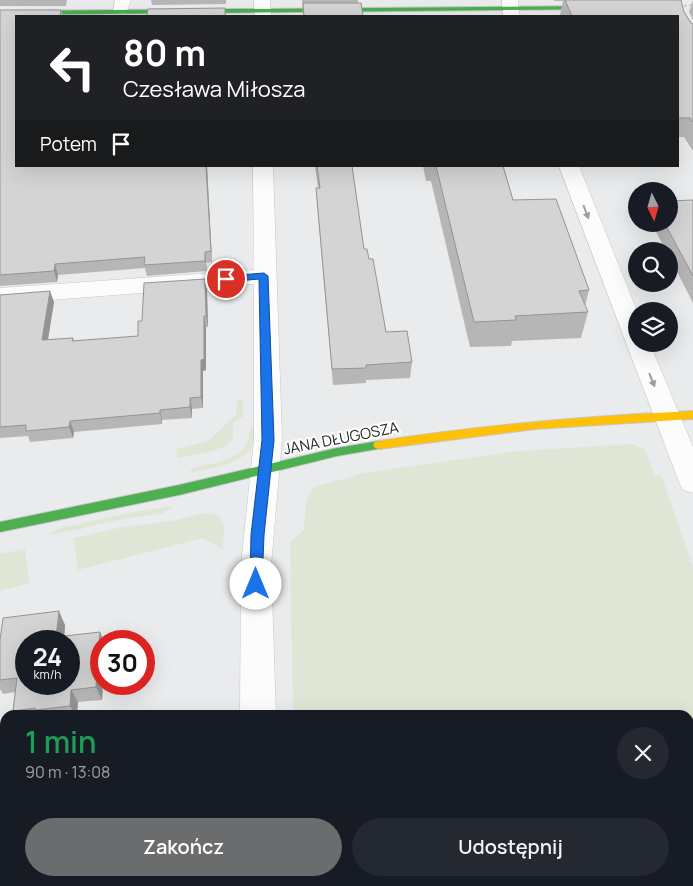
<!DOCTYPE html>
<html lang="pl">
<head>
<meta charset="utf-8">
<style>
  body { margin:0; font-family:Manrope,sans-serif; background:#242831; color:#f1f3f6; height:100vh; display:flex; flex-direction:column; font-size:19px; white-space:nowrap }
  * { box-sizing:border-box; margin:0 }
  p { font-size:16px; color:#9ea1a6 }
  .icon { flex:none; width:28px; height:28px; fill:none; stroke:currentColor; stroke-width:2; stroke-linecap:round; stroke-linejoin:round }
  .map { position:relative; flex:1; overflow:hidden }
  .panel { position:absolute; left:0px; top:710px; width:694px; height:176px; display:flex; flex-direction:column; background:#171b24; border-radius:15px 15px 0 0; box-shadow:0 5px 20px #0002 }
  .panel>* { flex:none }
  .top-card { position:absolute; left:15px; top:15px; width:664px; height:152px; border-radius:0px; box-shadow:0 5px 20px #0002; background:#202124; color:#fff; overflow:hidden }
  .needle { width:32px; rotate:175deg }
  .controls { position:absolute; left:628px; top:182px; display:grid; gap:10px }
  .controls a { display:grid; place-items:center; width:50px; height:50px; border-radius:50%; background:#171b24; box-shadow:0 5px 20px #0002; font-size:25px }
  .speed { position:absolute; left:15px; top:630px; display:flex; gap:10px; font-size:25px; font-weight:700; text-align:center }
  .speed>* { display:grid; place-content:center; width:65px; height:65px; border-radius:50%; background:#171b24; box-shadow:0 5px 20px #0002; line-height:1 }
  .speed small { font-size:12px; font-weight:400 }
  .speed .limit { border:8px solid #d22; background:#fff; color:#111 }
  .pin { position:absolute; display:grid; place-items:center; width:42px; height:42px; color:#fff; margin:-21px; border:2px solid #fff; border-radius:50%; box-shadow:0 1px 5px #0007 }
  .me { position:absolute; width:55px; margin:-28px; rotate:0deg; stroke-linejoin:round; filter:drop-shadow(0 0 4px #0008) }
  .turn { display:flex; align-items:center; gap:18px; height:105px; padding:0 25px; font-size:22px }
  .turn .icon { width:65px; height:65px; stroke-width:2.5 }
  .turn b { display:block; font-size:35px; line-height:42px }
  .then { display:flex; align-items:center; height:48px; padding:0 25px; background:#0003; gap:10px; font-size:19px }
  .round { display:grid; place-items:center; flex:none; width:52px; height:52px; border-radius:26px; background:#242831 }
  .head { display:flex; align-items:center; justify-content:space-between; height:85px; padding:0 25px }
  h1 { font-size:30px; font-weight:600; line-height:38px; color:#1e9e55 }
  .primary-button { display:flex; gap:10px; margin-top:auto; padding:10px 25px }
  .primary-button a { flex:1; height:58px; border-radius:30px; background:#6b6c6d; color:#fff; font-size:20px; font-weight:600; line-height:58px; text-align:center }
  .primary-button a+a { background:#242831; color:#f1f3f6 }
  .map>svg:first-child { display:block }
</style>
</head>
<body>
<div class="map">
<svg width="693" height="886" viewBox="0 0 693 886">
  <rect width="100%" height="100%" fill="#eaebec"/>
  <!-- green -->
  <path fill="#dfe6d5" d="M 243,400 L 243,417 L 233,423 C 233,428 234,435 232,440 C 226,451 190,455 178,458 L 176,449 L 208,441 L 236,415 L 237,401 Z
    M 255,424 C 255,429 256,434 255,439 C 250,464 208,469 189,473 L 193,468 C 217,462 250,460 250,428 Z
    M 633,444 L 645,450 L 655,475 L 661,475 L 693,567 L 693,742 L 689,746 L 689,715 L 293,715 L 290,542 L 304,530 L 306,500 L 314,487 L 364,473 L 519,451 Z
    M 172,506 L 164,513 L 124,519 L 50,535 L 57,529 L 123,514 Z
    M 205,513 C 230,514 224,532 222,549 L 203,538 L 78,570 L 74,538 L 122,527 L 173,521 Z
    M 25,549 L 29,583 L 0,591 L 0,554 Z
    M 296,881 L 514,881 L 508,886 L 296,886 Z"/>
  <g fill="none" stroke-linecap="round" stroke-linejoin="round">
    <defs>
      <path id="street" d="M 115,0 L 131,0 L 126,14 L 116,14 L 113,11 Z
        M 254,0 L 270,0 L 271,16 L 255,16 Z
        M 502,0 L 518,0 L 519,16 L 503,16 Z
        M 253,166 L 273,166 L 282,440 L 271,565 L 276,715 L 240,715 L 241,565 L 254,440 L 254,284 L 0,304 L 0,288 L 254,270 Z
        M 559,166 L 579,166 L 637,311 L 636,344 L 650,344 L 693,447 L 693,493 L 683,490 L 679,482 Z
        M 693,781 L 693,820 L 689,822 L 689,783 Z
        M 240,881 L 280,881 L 280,886 L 240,886 Z
        M 568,881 L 612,881 L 610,886 L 566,886 Z"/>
      <path id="fast" d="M 600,6 L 601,7 L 598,9 L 0,15 L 0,11 Z
        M 379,441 L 383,442 L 385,445 L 383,448 L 337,456 L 179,495 L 0,532 L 0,522 L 179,485 L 337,448 Z"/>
      <path id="slow" d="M 693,411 L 693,419 L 535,429 L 379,449 L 375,448 L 373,445 L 375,442 L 379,441 C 483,425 588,416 693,411 Z"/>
    </defs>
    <!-- street casing -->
    <use href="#street" stroke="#c7c7c9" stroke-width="1"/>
    <!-- fast casing -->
    <use href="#fast" stroke="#c7c7c9" stroke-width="2"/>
    <!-- slow casing -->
    <use href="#slow" stroke="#c7c7c9" stroke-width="2"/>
    <!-- path-far1 -->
    <path stroke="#c9c9ca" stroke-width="2" stroke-dasharray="2.5 2.5" stroke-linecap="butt" d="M 679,6 L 693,5"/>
    <!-- path -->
    <path stroke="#c9c9ca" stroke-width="4" stroke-dasharray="5 5" stroke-linecap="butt" d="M 689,847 L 693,852
      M 689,856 L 693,852
      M 530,886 L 536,881
      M 653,886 L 658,881"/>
    <!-- street -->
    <use href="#street" fill="#fcfcfc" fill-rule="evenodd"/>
    <!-- fast -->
    <use href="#fast" fill="#4caf50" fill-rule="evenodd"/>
    <!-- slow -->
    <use href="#slow" fill="#ffc107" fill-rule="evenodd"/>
  </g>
  <!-- wall -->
  <path fill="#b6b6b6" d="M 0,0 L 67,0 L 66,6 L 0,6 Z
    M 151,0 L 226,0 L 226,4 L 152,5 Z
    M 302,0 L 358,0 L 358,3 L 363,16 L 303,16 Z
    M 554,0 L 679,0 L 684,12 L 691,23 L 693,24 L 693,151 L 684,137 L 678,137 L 678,16 L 561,16 L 560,15 L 563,1 L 554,1 Z
    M 693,0 L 693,20 L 689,12 Z
    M 0,10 L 61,10 L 63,16 L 16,16 L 207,166 L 212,262 L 206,263 L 207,271 L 147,276 L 145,268 L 58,275 L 57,282 L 0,286 Z
    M 315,166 L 352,166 L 364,249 L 369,259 L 386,332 L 412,362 L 410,378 L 366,380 L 366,383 L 333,385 L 317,203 L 316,188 L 318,188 Z
    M 423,166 L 503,166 L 513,200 L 589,290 L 585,306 L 588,312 L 581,338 L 512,341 L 511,346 L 470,347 L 431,181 L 426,181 Z
    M 693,200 L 693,303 L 669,256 L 669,251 L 666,251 L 652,224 L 669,224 Z
    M 205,279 L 207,290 L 208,327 L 206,327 L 206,370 L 203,371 L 203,408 L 192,409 L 192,418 L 162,420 L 162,424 L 74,432 L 73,438 L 30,442 L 28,436 L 0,438 L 0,295 L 54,302 L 48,340 L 73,338 L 74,341 L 138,336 L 142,321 Z
    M 65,625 L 64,636 L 101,684 L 103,684 L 102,700 L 78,702 L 77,715 L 16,715 L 13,711 L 15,692 L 3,694 L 0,689 L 0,640 Z"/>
  <!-- shaded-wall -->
  <path fill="#949494" d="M 206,166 L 207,166 L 212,262 L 211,251 Z
    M 205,252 L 206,263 L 207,271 L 205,261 Z
    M 55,264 L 58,275 L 57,282 L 54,271 Z
    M 205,279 L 207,290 L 208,327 L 206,316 Z
    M 50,291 L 54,302 L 46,351 L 42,340 Z
    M 204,316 L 206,327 L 206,370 L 203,371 L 203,408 L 201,397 L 201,360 Z
    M 190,398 L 192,409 L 192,418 L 190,407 Z
    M 160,410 L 162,420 L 162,424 L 160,413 Z
    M 70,421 L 74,432 L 73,438 L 69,427 Z
    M 59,611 L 65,625 L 64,641 L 56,637 Z
    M 100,632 L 104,641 L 101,641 L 101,684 L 103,684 L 102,700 L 96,687 Z
    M 71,690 L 78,702 L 77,715 L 75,715 L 70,706 Z"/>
  <!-- building -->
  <path fill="#d4d4d4" stroke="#949494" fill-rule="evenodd" d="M 565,0 L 681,0 L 684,12 L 691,23 L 693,24 L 693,122 L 690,118 L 678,118 L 678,16 L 572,16 Z
    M 303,3 L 361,3 L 363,16 L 304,16 Z
    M 225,8 L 225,16 L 147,16 L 148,9 Z
    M 0,10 L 61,10 L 60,16 L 16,16 L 16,166 L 206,166 L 211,251 L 205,252 L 205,261 L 144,265 L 145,257 L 55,264 L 54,271 L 0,275 Z
    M 317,166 L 352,166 L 364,249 L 367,249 L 369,259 L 373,259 L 386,332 L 407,331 L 412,362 L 366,365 L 366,368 L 332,369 L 316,188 L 320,188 Z
    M 436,166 L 503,166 L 513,200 L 556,199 L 589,290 L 579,291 L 588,312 L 515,316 L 516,320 L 474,322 Z
    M 693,200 L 693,276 L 665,224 L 669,224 L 669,201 Z
    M 205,279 L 206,316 L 204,316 L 204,359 L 201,360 L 201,397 L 190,398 L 190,407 L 160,410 L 160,413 L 70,421 L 69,427 L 26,431 L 26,425 L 0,427 L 0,295 L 50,291 L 42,340 L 73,338 L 72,341 L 138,336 L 138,321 L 142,321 L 144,283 Z
    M 59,611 L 56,637 L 100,632 L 96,687 L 71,690 L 70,706 L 35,710 L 35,708 L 13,711 L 17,678 L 0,680 L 0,640 L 3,618 ZM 26,641 L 69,641 L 69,684 L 26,684 Z"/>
  <!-- one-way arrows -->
  <defs><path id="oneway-solid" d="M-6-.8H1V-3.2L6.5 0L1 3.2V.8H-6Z" transform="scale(1.25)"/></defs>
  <g fill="#9c9c9d">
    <use href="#oneway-solid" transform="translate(586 212) rotate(69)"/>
    <use href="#oneway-solid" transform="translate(652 380) rotate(68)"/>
  </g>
  <!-- route -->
  <path fill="#1a73e8" stroke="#114b97" d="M 264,273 L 268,276 L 274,440 L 264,535 L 262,584 L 261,588 L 256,590 L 251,588 L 250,584 L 251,535 L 262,440 L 259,279 L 226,282 L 221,279 L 226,276 Z"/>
  <g text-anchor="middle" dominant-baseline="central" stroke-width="4.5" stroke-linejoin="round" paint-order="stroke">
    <!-- street labels -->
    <g font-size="15" fill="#262728" stroke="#fff">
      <text transform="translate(341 438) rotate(-11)">JANA DŁUGOSZA</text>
    </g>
  </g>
</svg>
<div class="controls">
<a><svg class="needle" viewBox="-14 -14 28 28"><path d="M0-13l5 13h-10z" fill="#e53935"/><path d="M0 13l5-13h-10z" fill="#9ea1a6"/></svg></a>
<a><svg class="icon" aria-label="search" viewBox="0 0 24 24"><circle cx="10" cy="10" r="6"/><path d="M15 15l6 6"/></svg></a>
<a><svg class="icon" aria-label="layers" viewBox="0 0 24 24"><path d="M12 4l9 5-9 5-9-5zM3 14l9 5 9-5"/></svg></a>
</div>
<div class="speed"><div>24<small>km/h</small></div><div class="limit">30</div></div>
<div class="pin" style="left:226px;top:279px;background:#d93025"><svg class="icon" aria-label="arrive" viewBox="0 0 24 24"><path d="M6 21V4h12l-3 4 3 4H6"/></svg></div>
<svg class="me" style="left:256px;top:584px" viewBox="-20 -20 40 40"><circle r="19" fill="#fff"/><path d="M0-13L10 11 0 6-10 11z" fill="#1a73e8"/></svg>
<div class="top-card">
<div class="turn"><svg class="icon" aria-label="left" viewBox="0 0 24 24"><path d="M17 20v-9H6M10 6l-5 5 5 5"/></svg><div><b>80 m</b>Czesława Miłosza</div></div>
<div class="then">Potem<svg class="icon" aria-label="arrive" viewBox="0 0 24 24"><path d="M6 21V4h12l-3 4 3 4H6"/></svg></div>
</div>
<section class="panel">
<div class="head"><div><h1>1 min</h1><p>90 m · 13:08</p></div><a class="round"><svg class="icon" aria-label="close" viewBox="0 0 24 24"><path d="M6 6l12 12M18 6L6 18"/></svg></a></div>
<div class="primary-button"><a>Zakończ</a><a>Udostępnij</a></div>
</section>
</div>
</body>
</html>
